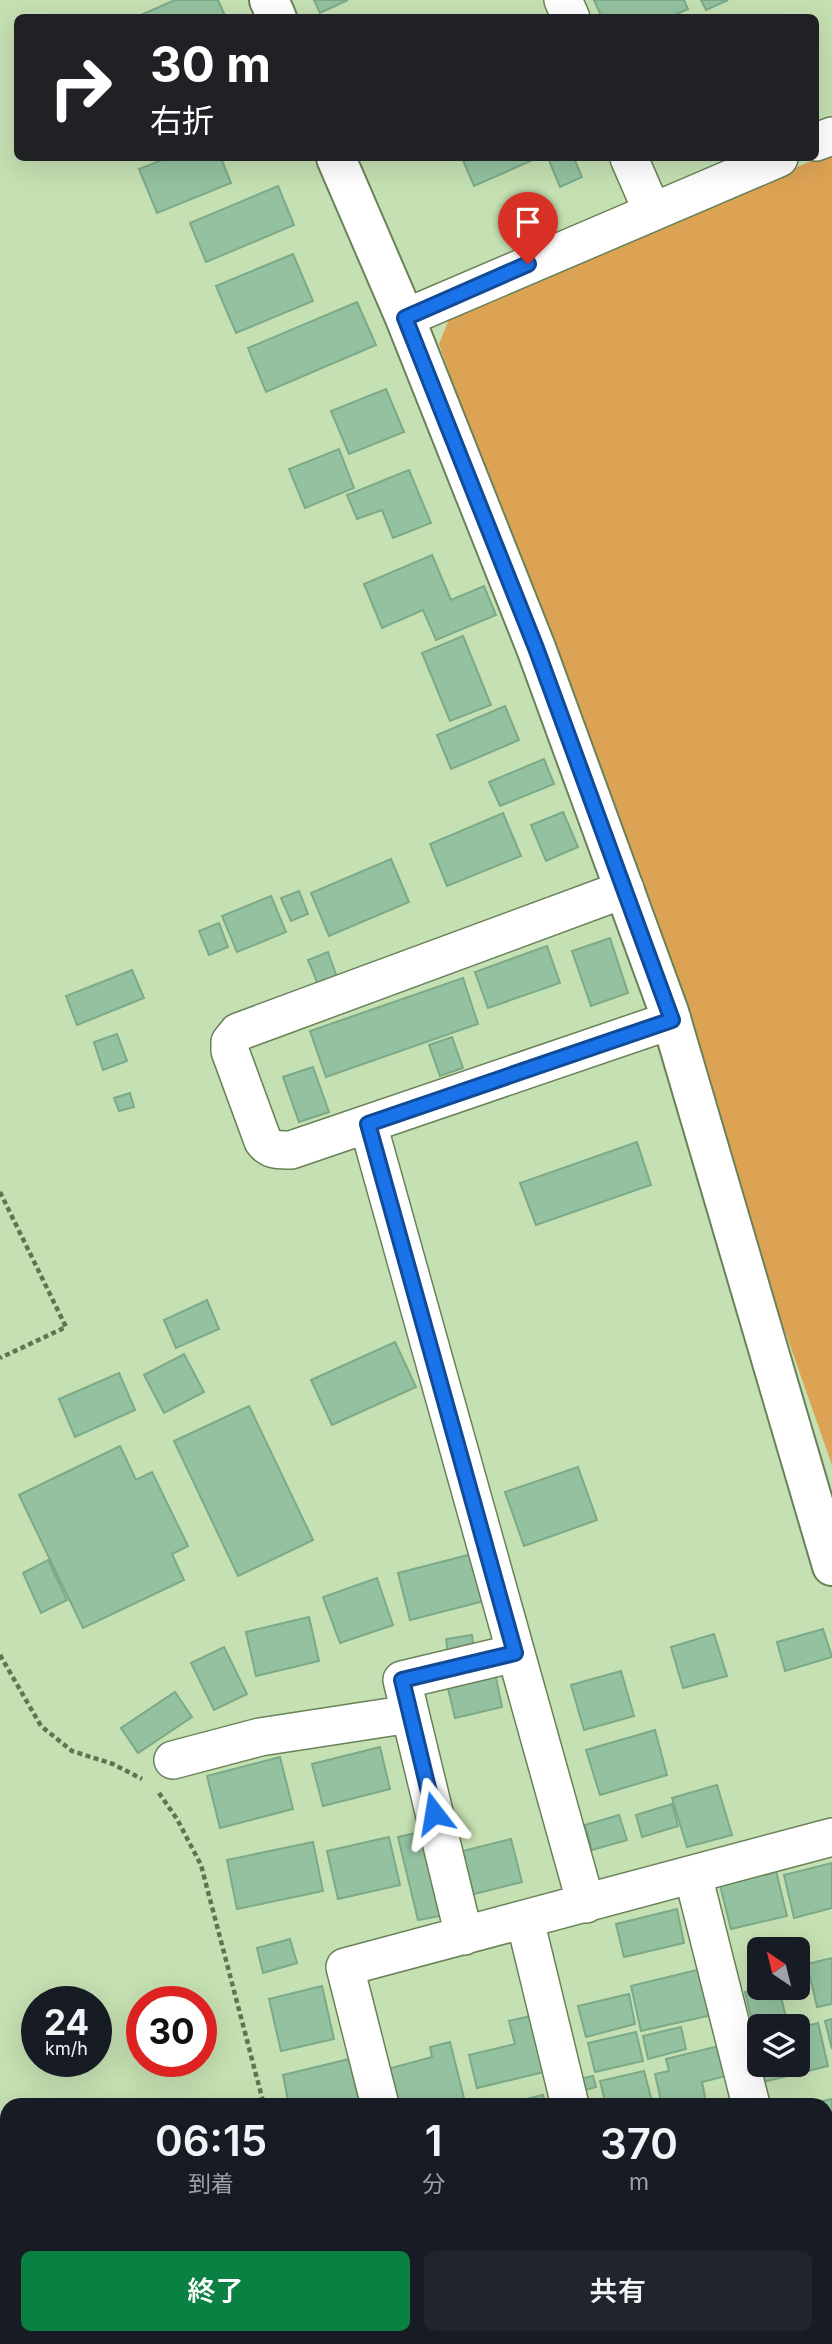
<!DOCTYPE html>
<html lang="ja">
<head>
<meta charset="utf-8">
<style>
  body { margin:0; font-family:Inter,"Noto Sans JP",sans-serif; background:#20242c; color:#f1f3f6; height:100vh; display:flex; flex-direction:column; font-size:26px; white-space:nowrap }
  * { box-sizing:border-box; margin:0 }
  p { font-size:23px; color:#9ea1a6 }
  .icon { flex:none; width:38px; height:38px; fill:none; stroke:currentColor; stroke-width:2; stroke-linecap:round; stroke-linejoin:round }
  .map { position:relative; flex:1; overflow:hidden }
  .drawer { position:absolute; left:0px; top:2098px; width:833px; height:247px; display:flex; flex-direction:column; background:#171b24; border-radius:21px 21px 0 0; box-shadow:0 7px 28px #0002 }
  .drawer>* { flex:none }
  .top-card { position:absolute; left:14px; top:14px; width:805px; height:147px; border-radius:10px; box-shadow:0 7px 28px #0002; background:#202124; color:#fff; overflow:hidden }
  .needle { width:46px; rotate:325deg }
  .tools { position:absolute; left:747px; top:1937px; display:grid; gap:14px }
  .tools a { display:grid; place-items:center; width:63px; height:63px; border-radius:10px; background:#171b24; box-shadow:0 7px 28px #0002; font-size:35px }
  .speed { position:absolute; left:21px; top:1986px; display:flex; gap:14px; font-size:35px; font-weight:700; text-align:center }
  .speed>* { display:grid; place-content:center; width:91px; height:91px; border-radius:50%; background:#171b24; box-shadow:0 7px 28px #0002; line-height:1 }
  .speed small { font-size:18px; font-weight:400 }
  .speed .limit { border:10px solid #d22; background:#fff; color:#111 }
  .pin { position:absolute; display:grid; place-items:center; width:60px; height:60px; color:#fff; margin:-72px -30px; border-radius:50% 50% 50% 0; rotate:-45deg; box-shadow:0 0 7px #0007 }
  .pin .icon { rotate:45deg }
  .me { position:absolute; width:77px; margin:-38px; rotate:346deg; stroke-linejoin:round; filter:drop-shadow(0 0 5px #0008) }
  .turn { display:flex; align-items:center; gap:24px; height:147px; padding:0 21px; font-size:32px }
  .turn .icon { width:91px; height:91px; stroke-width:2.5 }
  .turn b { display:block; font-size:49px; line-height:60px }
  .eta { display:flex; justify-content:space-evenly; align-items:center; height:119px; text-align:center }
  .eta b { font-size:42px; font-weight:600; line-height:49px }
  .button { display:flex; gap:14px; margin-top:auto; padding:14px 21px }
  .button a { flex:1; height:80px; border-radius:10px; background:#0b8043; color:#fff; font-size:28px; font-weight:600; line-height:80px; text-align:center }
  .button a+a { background:#20242c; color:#f1f3f6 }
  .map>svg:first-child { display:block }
</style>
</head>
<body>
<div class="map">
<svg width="832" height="2344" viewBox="0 0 832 2344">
  <rect width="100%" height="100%" fill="#c5e0b2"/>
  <!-- green -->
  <path fill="#dda354" d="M 832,152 L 832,1465 L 439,344 L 449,319 Z"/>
  <!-- building -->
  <path fill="#94c2a0" stroke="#7ca988" stroke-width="2" d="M 175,0 L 218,0 L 226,18 L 134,18 Z
    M 314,0 L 348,0 L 320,13 Z
    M 594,0 L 684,0 L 688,9 L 668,18 L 602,18 Z
    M 701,0 L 728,0 L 706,10 Z
    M 167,158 L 221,158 L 231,183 L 157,213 L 139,169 Z
    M 462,158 L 534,158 L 535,159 L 474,186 Z
    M 548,158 L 574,158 L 582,177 L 560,187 Z
    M 278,186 L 294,225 L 206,262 L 190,223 Z
    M 293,254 L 313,301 L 236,333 L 216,286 Z
    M 357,302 L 376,345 L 266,392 L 248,348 Z
    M 386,389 L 404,432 L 349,454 L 331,411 Z
    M 339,449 L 354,488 L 305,508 L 289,469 Z
    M 409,470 L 431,523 L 393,538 L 382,510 L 357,519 L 347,495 Z
    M 432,555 L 451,600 L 484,586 L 496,615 L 436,640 L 423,610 L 382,628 L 364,584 Z
    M 463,636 L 491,705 L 450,721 L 422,653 Z
    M 505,706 L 519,740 L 451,769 L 437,735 Z
    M 544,759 L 554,784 L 500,806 L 489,782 Z
    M 563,812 L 578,847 L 546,861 L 531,825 Z
    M 503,813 L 521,856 L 447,886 L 430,844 Z
    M 391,859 L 409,902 L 329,936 L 311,893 Z
    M 299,891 L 308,914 L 291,921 L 281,898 Z
    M 271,896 L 286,932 L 237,952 L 222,916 Z
    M 219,923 L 228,947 L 209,955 L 199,931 Z
    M 610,938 L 628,993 L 591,1006 L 572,951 Z
    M 547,946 L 560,983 L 488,1008 L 475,972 Z
    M 328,952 L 338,980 L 319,987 L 308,960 Z
    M 132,970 L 144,998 L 77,1025 L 66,996 Z
    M 463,978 L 478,1024 L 326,1077 L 310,1031 Z
    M 117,1034 L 127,1061 L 103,1070 L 94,1042 Z
    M 452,1037 L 463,1068 L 440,1076 L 429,1045 Z
    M 313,1067 L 329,1112 L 299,1122 L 283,1077 Z
    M 130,1093 L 134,1107 L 119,1111 L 114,1098 Z
    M 637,1142 L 651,1185 L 536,1225 L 520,1183 Z
    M 207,1300 L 219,1329 L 176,1348 L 164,1320 Z
    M 395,1342 L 416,1387 L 332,1425 L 311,1380 Z
    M 184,1354 L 204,1392 L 164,1413 L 144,1375 Z
    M 119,1373 L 135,1410 L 75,1437 L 59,1399 Z
    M 249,1406 L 313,1540 L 238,1576 L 174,1441 Z
    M 120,1446 L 136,1480 L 152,1472 L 188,1546 L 172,1554 L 184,1580 L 83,1628 L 19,1495 Z
    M 578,1467 L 597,1520 L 524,1546 L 505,1492 Z
    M 472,1554 L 484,1601 L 410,1620 L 398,1573 Z
    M 48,1560 L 67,1600 L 41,1613 L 23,1573 Z
    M 377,1578 L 393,1625 L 340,1643 L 323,1597 Z
    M 309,1617 L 319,1661 L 256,1676 L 246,1632 Z
    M 823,1629 L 832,1657 L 785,1671 L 777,1642 Z
    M 714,1634 L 727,1676 L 683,1688 L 671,1647 Z
    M 472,1635 L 474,1651 L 448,1655 L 446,1639 Z
    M 224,1647 L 247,1694 L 214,1710 L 191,1663 Z
    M 621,1671 L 634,1716 L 584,1730 L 571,1685 Z
    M 495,1673 L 502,1707 L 455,1718 L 447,1684 Z
    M 175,1692 L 192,1717 L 138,1753 L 121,1728 Z
    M 655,1730 L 667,1775 L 600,1795 L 586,1750 Z
    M 380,1747 L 390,1789 L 323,1806 L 312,1764 Z
    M 280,1757 L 293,1809 L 220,1828 L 207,1776 Z
    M 717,1785 L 732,1835 L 687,1847 L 672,1798 Z
    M 672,1804 L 678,1826 L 642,1837 L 636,1815 Z
    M 619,1815 L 627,1840 L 592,1850 L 585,1825 Z
    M 425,1831 L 445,1915 L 418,1920 L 398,1837 Z
    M 389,1837 L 400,1885 L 338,1899 L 327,1851 Z
    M 511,1839 L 522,1882 L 470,1895 L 459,1852 Z
    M 313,1842 L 323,1891 L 237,1909 L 227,1860 Z
    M 832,1863 L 832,1908 L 794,1918 L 784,1875 Z
    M 776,1871 L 787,1916 L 731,1929 L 720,1885 Z
    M 677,1909 L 684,1943 L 624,1957 L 616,1924 Z
    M 290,1939 L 297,1963 L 263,1973 L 257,1948 Z
    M 832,1958 L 832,2004 L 817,2007 L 807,1964 Z
    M 705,1968 L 716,2014 L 641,2031 L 631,1986 Z
    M 322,1986 L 334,2039 L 281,2051 L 269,1999 Z
    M 762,1988 L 779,1988 L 786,2018 L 753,2026 L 745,1992 Z
    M 629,1994 L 635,2024 L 586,2037 L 578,2006 Z
    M 530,2016 L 544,2072 L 477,2088 L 469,2055 L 515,2044 L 509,2021 Z
    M 832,2019 L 832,2049 L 825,2021 Z
    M 818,2023 L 828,2066 L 759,2083 L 749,2040 L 760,2037 L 760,2065 L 798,2065 L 798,2028 Z
    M 681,2027 L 686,2049 L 648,2059 L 643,2036 Z
    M 636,2032 L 643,2061 L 595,2072 L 588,2043 Z
    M 450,2042 L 464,2098 L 437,2105 L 398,2105 L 388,2069 L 432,2057 L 430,2047 Z
    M 719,2046 L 726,2076 L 702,2082 L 706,2102 L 692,2105 L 662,2105 L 655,2074 L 669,2071 L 666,2059 Z
    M 349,2059 L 360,2105 L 289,2105 L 283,2075 Z
    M 644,2071 L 653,2105 L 606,2105 L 600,2081 Z
    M 593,2076 L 596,2087 L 574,2093 L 570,2081 Z
    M 543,2095 L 546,2105 L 501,2105 Z
    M 832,2099 L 832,2156 L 826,2157 L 826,2105 L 804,2105 Z
    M 832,2251 L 832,2294 L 826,2295 L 826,2253 Z
    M 633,2338 L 694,2338 L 669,2344 L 634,2344 Z"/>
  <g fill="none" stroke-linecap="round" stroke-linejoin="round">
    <defs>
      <path id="minor" d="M 563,0 L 571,18
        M 816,142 L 832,136
        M 629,158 L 652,211
        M 405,318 L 779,158
        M 625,889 L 238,1032 L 230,1042 L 230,1051 L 263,1141 C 270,1151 280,1150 291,1150 L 672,1020
        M 368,1124 L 586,1904
        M 173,1760 L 260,1737 L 410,1714
        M 693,1875 L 751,2105
        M 525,1920 L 570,2105
        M 464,1936 L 402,1680 L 515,1653
        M 380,2105 L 345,1967 L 832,1837
        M 513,2338 L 520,2344
        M 627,2338 L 628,2344
        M 810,2338 L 812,2344"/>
      <path id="tertiary" d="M 269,0 L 277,18
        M 336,158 L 405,318 L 536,648 L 669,1012 L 832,1566"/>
    </defs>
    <!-- minor casing -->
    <use href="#minor" stroke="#698258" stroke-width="40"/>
    <!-- tertiary casing -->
    <use href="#tertiary" stroke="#698258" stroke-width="42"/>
    <!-- path -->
    <path stroke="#627355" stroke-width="4.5" stroke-dasharray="5 3.5" stroke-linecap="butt" d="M 0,1192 L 66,1327 L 0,1358
      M 0,1655 L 41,1726 L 72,1751 L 113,1764 L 142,1779
      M 159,1793 L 177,1819 L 201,1865 L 264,2105"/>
    <!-- minor -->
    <use href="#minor" stroke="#fff" stroke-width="37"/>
    <!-- tertiary -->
    <use href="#tertiary" stroke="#fff" stroke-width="38"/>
  </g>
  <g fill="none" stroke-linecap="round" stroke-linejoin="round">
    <defs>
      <path id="route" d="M 434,1813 L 402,1680 L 515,1653 L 368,1124 L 672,1020 L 536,648 L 405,318 L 528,264"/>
    </defs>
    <!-- route casing -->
    <use href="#route" stroke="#114b97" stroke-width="18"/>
    <!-- route -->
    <use href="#route" stroke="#1a73e8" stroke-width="12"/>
  </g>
</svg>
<div class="tools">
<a><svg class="needle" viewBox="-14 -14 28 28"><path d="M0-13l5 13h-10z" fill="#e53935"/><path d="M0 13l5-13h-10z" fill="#9ea1a6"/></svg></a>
<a><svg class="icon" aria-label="layers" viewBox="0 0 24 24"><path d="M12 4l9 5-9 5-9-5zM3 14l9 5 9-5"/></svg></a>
</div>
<div class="speed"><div>24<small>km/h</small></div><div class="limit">30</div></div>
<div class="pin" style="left:528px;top:264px;background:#d93025"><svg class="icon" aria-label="arrive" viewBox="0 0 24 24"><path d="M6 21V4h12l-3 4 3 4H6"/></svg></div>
<svg class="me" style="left:434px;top:1813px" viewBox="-20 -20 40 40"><path d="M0-17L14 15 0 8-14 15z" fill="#1a73e8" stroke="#fff" stroke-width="4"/></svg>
<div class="top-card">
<div class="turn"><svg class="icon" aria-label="right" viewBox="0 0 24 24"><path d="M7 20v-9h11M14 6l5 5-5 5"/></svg><div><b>30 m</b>右折</div></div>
</div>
<section class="drawer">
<div class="eta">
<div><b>06:15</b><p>到着</p></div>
<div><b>1</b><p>分</p></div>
<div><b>370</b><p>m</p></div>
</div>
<div class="button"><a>終了</a><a>共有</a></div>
</section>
</div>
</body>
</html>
